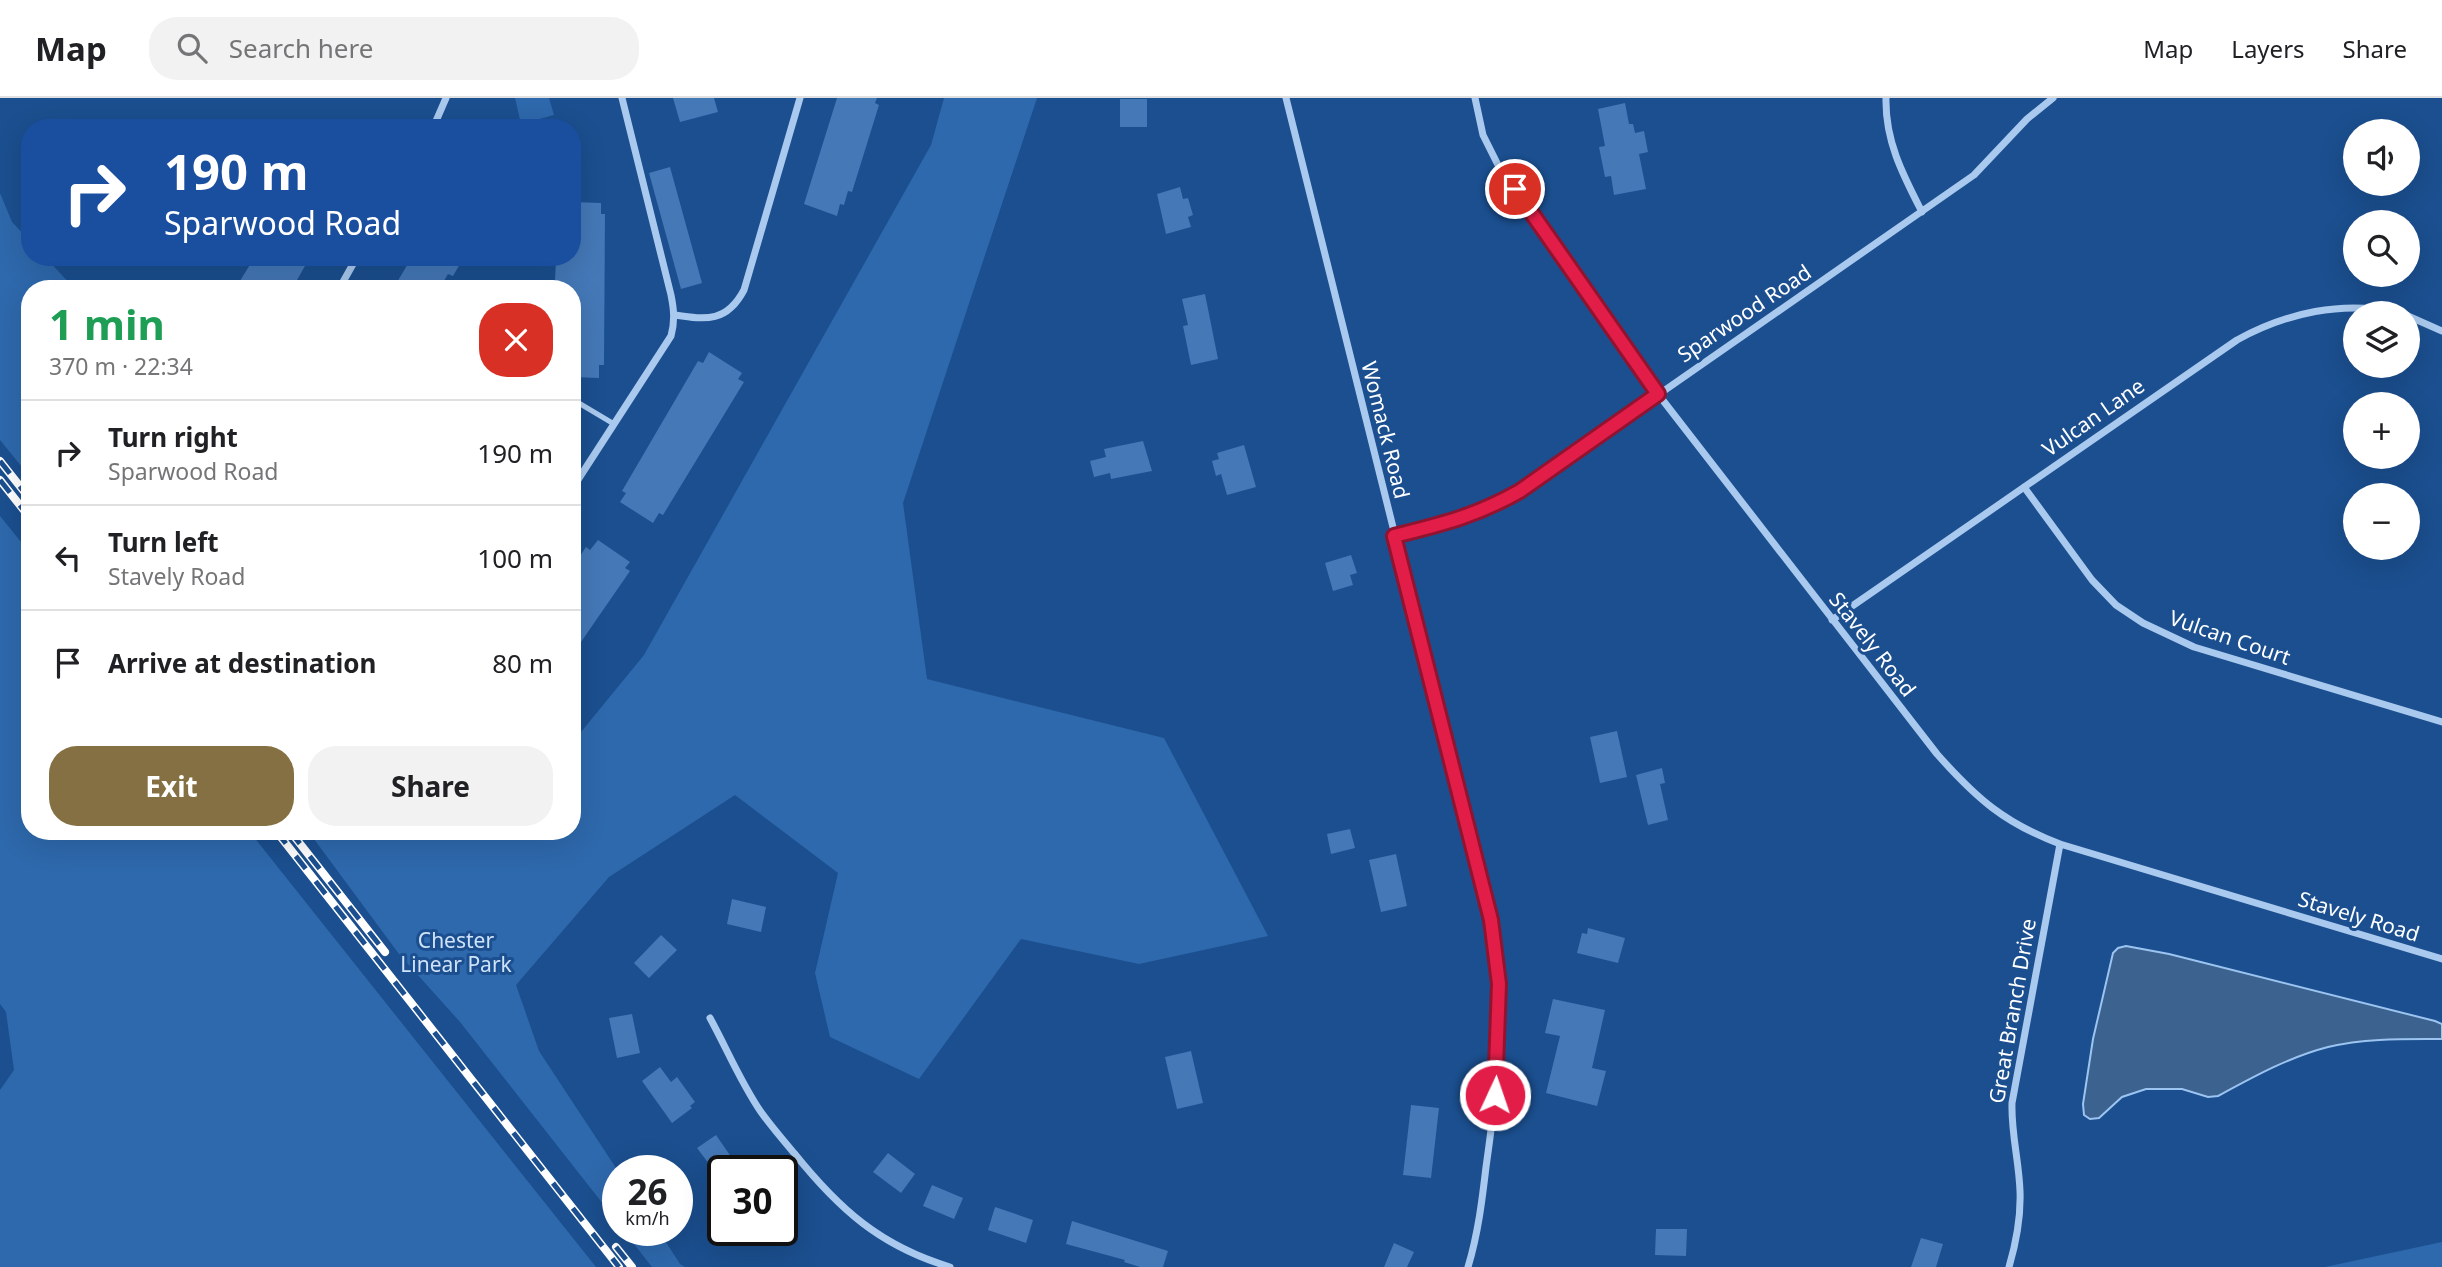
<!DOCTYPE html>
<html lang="en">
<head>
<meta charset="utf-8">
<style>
  body { margin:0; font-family:"Noto Sans",sans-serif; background:#f2f2f2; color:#202124; height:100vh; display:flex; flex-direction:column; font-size:26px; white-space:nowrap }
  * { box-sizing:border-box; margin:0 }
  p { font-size:23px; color:#757577 }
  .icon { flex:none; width:38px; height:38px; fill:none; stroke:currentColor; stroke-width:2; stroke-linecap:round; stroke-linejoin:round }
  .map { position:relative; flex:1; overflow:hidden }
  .details { position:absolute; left:21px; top:182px; width:560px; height:560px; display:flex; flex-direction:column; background:#fff; border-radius:28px; box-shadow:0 7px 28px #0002 }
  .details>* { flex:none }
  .hud { position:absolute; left:21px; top:21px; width:560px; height:147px; border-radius:28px; box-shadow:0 7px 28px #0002; background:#1a4fa0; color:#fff; overflow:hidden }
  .fabs { position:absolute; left:2343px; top:21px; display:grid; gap:14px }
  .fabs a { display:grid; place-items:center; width:77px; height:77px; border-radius:50%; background:#fff; box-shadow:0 7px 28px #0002; font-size:35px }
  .speed { position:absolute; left:602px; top:1057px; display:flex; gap:14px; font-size:35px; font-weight:700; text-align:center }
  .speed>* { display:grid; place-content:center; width:91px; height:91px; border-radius:50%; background:#fff; box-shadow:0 7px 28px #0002; line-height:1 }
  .speed small { font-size:18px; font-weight:400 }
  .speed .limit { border:4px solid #111; border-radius:10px; background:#fff; color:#111 }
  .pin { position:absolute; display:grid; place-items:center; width:60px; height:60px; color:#fff; margin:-30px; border:4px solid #fff; border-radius:50%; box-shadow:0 2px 7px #0007 }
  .me { position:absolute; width:77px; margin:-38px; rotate:3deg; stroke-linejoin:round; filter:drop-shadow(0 0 5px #0008) }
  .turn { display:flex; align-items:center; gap:24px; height:147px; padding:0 28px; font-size:32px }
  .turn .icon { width:91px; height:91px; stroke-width:2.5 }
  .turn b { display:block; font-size:49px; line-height:60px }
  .round { display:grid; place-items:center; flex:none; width:74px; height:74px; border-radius:28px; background:#f2f2f2 }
  .headline { display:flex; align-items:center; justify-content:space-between; height:119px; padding:0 28px }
  h1 { font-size:42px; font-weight:700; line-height:52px; color:#1e9e55 }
  .primary-button { display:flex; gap:14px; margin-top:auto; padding:14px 28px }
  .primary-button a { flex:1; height:80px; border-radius:28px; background:#847042; color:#fff; font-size:28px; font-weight:700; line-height:80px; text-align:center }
  .primary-button a+a { background:#f2f2f2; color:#202124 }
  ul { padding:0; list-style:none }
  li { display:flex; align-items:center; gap:21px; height:105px; padding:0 28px; border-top:2px solid #e0e0e0 }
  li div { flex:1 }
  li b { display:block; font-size:26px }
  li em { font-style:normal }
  header { display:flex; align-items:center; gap:42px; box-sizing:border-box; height:98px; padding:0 35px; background:#fff; border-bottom:2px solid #e0e0e0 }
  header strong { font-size:33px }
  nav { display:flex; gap:38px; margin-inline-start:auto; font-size:24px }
  .search { width:490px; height:63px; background:#f2f2f2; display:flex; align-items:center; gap:18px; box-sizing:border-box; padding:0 24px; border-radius:28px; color:#757577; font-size:26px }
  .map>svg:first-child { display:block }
</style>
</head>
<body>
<header>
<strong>Map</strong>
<div class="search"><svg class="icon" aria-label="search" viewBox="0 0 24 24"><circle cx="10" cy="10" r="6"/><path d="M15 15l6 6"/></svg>Search here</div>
<nav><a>Map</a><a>Layers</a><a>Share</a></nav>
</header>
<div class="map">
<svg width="2442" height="1169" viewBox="0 0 2442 1169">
  <rect width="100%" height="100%" fill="#1b4f8f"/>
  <!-- green -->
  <path fill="#2e69ad" d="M 515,0 L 549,0 L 554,17 L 521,26 Z
    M 944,0 L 1037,0 L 903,405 L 927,581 L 1164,640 L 1268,838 L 1139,866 L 1021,841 L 919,981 L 830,939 L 815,875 L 838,775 L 735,697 L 609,779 L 516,887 L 539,953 L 618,1073 L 618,1125 L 460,924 L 399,856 L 308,733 L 572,733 L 572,645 L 644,557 L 931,47 Z
    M 0,95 L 12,124 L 30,143 L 30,159 L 45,159 L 75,191 L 30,191 L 30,379 L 0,342 Z
    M 0,418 L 30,455 L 30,733 L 249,733 L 596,1169 L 0,1169 L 0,992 L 14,972 L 6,914 L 0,906 Z
    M 623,1132 L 658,1132 L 680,1166 L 685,1169 L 652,1169 Z
    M 2442,1144 L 2442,1169 L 2325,1169 Z"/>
  <!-- water -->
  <path fill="#3c6290" stroke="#9cc4f0" stroke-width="2" d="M 2126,848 L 2169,856 L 2435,923 L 2442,926 L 2442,941 C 2404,941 2365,940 2328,949 C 2289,959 2253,979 2218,998 L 2208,999 L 2182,991 L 2146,991 L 2122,999 L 2099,1020 L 2090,1021 L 2084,1017 L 2083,1006 L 2093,941 L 2113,855 L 2118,850 Z"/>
  <!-- building -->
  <path fill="#4478b7" d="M 673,0 L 714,0 L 718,14 L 680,24 Z
    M 837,0 L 877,0 L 875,5 L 879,7 L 852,94 L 848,93 L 844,107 L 840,106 L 837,118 L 804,106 Z
    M 1120,1 L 1147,1 L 1147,29 L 1120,29 Z
    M 1625,5 L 1629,26 L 1633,26 L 1635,35 L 1644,33 L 1648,54 L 1639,56 L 1646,91 L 1614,97 L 1611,78 L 1605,79 L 1599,49 L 1605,48 L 1598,11 Z
    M 670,69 L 702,185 L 681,191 L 649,75 Z
    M 1180,89 L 1183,101 L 1188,100 L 1193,117 L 1188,119 L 1191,129 L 1166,136 L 1157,96 Z
    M 572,104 L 601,105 L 601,116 L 605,116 L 604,267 L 599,267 L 599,280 L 572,279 L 572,191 L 562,191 L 562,183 L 555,183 L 556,159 L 572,159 Z
    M 261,159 L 310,159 L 292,191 L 235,191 L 251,165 L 255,168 Z
    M 412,159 L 464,159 L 453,178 L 448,176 L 439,191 L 393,191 Z
    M 1205,196 L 1218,261 L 1191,267 L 1183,228 L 1188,227 L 1182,201 Z
    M 709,254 L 742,275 L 738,281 L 744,284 L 663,417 L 659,415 L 653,425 L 620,404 L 626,395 L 622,393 L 698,263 L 703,265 Z
    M 1143,343 L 1152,373 L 1111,381 L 1110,375 L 1094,379 L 1090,363 L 1106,359 L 1104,351 Z
    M 1244,347 L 1256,389 L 1227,397 L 1221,376 L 1216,378 L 1212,363 L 1219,361 L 1217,355 Z
    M 598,442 L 630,464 L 625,470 L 630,473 L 572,557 L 572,476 L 579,466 L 576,464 L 586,449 L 590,452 Z
    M 1351,457 L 1357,475 L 1350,477 L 1353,487 L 1333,493 L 1325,465 Z
    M 1617,633 L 1627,679 L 1600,685 L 1590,639 Z
    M 1662,670 L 1665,685 L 1660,686 L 1668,722 L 1648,727 L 1636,677 Z
    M 1350,731 L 1355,750 L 1331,756 L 1327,736 Z
    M 1396,756 L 1407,808 L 1381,814 L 1369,762 Z
    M 732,801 L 766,809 L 761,834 L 727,826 Z
    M 1588,830 L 1625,840 L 1618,865 L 1577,855 L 1582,835 L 1587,836 Z
    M 661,837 L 677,852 L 649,880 L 634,865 Z
    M 1553,901 L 1605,912 L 1592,970 L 1606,973 L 1597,1008 L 1546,995 L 1560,938 L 1545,935 Z
    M 632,916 L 640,955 L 617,960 L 609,920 Z
    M 1191,953 L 1203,1005 L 1177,1011 L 1165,959 Z
    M 660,969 L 671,984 L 677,979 L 695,1004 L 690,1008 L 692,1010 L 672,1025 L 642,983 Z
    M 1411,1007 L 1439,1010 L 1431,1080 L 1403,1077 Z
    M 716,1037 L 736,1066 L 718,1078 L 697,1050 Z
    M 888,1055 L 915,1076 L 901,1095 L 873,1074 Z
    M 932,1087 L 963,1100 L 954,1121 L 923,1108 Z
    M 995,1109 L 1033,1122 L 1026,1145 L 988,1132 Z
    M 1072,1123 L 1168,1153 L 1163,1169 L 1140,1169 L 1124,1164 L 1125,1162 L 1066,1146 Z
    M 1656,1131 L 1687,1131 L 1686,1158 L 1655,1157 Z
    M 1921,1140 L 1943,1146 L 1936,1169 L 1911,1169 Z
    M 1394,1145 L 1414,1154 L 1407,1169 L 1384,1169 Z"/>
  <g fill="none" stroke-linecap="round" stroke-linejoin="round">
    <!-- service -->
    <path stroke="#a9c9ee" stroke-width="5" d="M 572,301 L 614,326"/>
    <!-- minor -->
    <path stroke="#a9c9ee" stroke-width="7" d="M 1286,0 L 1465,718 C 1476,763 1490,809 1496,855 C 1505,925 1496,999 1486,1069 C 1482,1103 1478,1136 1468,1169
      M 1475,0 L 1483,37 L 1499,69 L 1658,296 L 1937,656 C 1976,700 2004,725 2060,746 L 2442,861
      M 1886,0 C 1885,43 1903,77 1922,114
      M 433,30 L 446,0
      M 339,191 L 357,159
      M 675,217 C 707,222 727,224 744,192 L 800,0
      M 2408,218 L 2442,233
      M 2024,389 L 2092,482 L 2116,507 L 2143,525 L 2194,549 L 2442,624
      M 572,391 L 671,238 C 675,223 674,212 671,197 L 622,0
      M 1394,438 L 1473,417 L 1520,393 L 1974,77 L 2027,21 L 2053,0
      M 1832,522 L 2237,242 C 2286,215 2343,202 2398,215
      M 710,920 C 727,951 741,985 761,1014 C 771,1028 783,1042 794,1055 C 839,1111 880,1148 950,1169
      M 2009,1169 C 2016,1145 2021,1118 2020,1093 C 2019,1063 2011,1035 2012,1005 L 2060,746"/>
    <defs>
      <path id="rail" d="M 0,363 L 30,401
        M 0,382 L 30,420
        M 276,733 L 619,1169
        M 290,733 L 385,854
        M 616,1149 L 632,1169"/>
    </defs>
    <!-- rail casing -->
    <use href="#rail" stroke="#fff" stroke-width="8"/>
    <!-- rail -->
    <use href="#rail" stroke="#1b4f8f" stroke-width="5" stroke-dasharray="16" stroke-linecap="butt"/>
  </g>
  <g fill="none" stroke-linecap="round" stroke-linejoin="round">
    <defs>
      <path id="route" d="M 1495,997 L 1499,886 L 1491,822 L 1394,438 C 1442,426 1476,418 1520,393 L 1658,296 L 1515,91"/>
    </defs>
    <!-- route casing -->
    <use href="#route" stroke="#92132f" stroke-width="18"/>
    <!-- route -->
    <use href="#route" stroke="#e11d48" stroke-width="12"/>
  </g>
  <g text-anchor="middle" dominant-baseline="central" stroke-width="6" stroke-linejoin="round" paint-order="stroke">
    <!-- street labels -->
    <g font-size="21" fill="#fff" stroke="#1b4f8f">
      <text transform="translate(1744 215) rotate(-34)">Sparwood Road</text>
      <text transform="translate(2093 319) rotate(-35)">Vulcan Lane</text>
      <text transform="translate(1386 332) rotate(76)">Womack Road</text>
      <text transform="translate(2230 539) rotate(19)">Vulcan Court</text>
      <text transform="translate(1873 546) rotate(52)">Stavely Road</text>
      <text transform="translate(2359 818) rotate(17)">Stavely Road</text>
      <text transform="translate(2012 913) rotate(-80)">Great Branch Drive</text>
    </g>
    <!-- park labels -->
    <g font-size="21" fill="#cfe3fa" stroke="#1b4f8f">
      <text x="456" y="842">Chester<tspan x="456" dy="24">Linear Park</tspan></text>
    </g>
  </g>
</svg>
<div class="fabs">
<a><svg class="icon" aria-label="sound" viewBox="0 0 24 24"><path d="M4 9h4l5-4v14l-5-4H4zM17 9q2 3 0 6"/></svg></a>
<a><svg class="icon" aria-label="search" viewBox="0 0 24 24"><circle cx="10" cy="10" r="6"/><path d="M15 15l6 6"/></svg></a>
<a><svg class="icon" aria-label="layers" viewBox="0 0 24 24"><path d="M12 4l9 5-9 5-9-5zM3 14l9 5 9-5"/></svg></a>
<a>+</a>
<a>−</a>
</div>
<div class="speed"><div>26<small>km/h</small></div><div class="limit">30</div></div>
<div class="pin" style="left:1515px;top:91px;background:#d93025"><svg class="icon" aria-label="arrive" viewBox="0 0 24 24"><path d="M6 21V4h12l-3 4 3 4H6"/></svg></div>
<svg class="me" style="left:1495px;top:997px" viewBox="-20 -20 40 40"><circle r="17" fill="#e11d48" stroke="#fff" stroke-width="3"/><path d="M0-11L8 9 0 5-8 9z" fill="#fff"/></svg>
<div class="hud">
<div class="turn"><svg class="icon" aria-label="right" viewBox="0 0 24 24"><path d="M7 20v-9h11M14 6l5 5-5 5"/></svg><div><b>190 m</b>Sparwood Road</div></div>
</div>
<section class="details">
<div class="headline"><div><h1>1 min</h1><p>370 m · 22:34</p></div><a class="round" style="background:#d93025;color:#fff"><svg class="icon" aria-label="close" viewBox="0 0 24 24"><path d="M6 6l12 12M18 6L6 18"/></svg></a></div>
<ul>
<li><svg class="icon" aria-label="right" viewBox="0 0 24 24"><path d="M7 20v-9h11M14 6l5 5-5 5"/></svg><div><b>Turn right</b><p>Sparwood Road</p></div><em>190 m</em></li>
<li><svg class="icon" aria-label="left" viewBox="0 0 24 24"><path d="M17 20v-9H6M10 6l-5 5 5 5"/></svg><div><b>Turn left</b><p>Stavely Road</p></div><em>100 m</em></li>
<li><svg class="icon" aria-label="arrive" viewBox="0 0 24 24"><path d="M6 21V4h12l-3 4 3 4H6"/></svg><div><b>Arrive at destination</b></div><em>80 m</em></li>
</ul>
<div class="primary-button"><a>Exit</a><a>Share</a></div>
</section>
</div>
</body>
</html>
